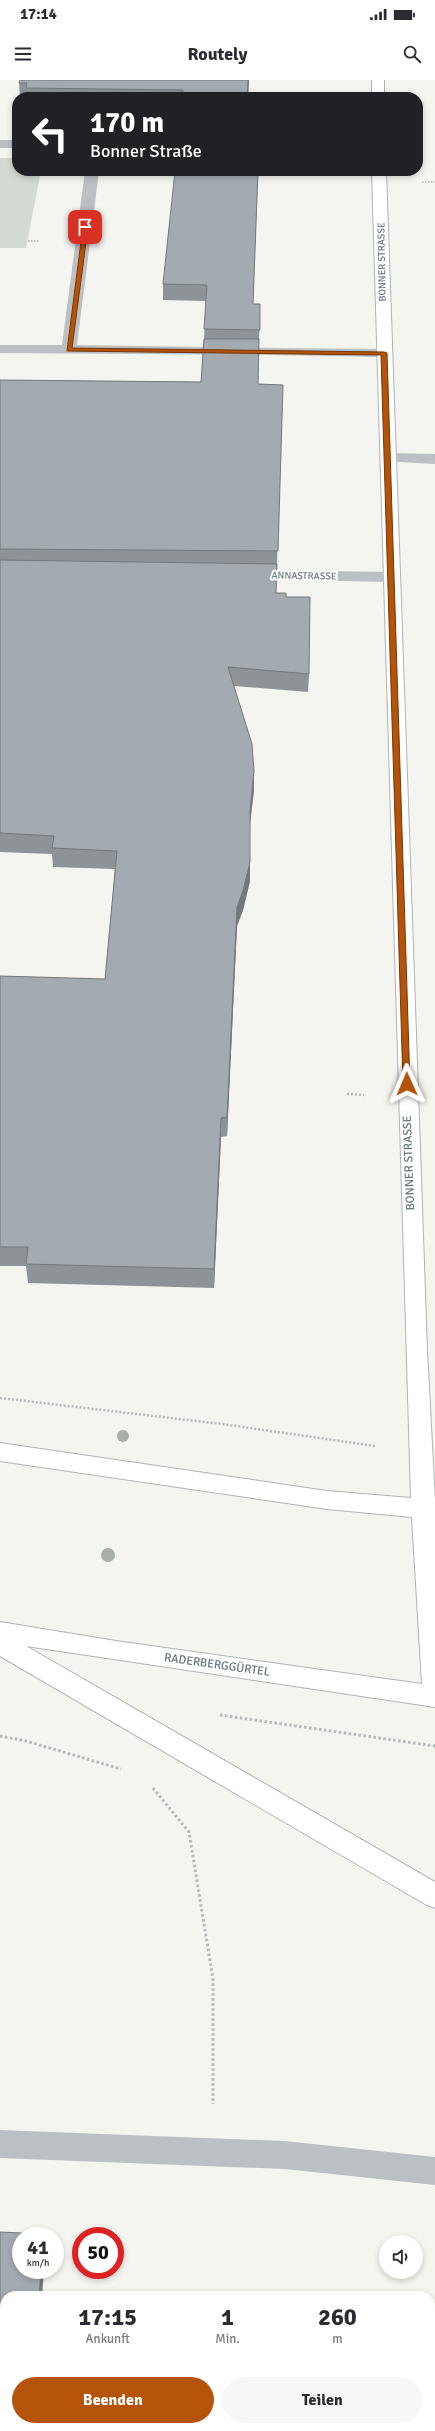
<!DOCTYPE html>
<html lang="de">
<head>
<meta charset="utf-8">
<style>
  body { margin:0; font-family:Signika,sans-serif; background:#f7f7f7; color:#2b2b33; height:100vh; display:flex; flex-direction:column; font-size:15px; white-space:nowrap }
  * { box-sizing:border-box; margin:0 }
  p { font-size:13px; color:#7c7c81 }
  .icon { flex:none; width:22px; height:22px; fill:none; stroke:currentColor; stroke-width:2; stroke-linecap:round; stroke-linejoin:round }
  .map { position:relative; flex:1; overflow:hidden }
  .side { position:absolute; left:0px; top:2211px; width:435px; height:140px; display:flex; flex-direction:column; background:#fff; border-radius:16px 16px 0 0; box-shadow:0 2px 6px #0003 }
  .side>* { flex:none }
  .hud { position:absolute; left:12px; top:12px; width:411px; height:84px; border-radius:16px; box-shadow:0 2px 6px #0003; background:#202124; color:#fff; overflow:hidden }
  .controls { position:absolute; left:379px; top:2155px; display:grid; gap:8px }
  .controls a { display:grid; place-items:center; width:44px; height:44px; border-radius:50%; background:#fff; box-shadow:0 2px 6px #0003; font-size:20px }
  .speed { position:absolute; left:12px; top:2147px; display:flex; gap:8px; font-size:20px; font-weight:700; text-align:center }
  .speed>* { display:grid; place-content:center; width:52px; height:52px; border-radius:50%; background:#fff; box-shadow:0 2px 6px #0003; line-height:1 }
  .speed small { font-size:10px; font-weight:400 }
  .speed .limit { border:6px solid #d22; background:#fff; color:#111 }
  .pin { position:absolute; display:grid; place-items:center; width:34px; height:34px; color:#fff; margin:-17px; border-radius:8px; box-shadow:0 2px 6px #0006 }
  .me { position:absolute; width:44px; margin:-22px; rotate:359deg; stroke-linejoin:round; filter:drop-shadow(0 0 3px #0008) }
  .turn { display:flex; align-items:center; gap:14px; height:84px; padding:0 12px; font-size:18px }
  .turn .icon { width:52px; height:52px; stroke-width:2.5 }
  .turn b { display:block; font-size:28px; line-height:34px }
  .eta { display:flex; justify-content:space-evenly; align-items:center; height:68px; text-align:center }
  .eta b { font-size:24px; font-weight:700; line-height:28px }
  .button { display:flex; gap:8px; margin-top:auto; padding:8px 12px }
  .button a { flex:1; height:46px; border-radius:24px; background:#b45309; color:#fff; font-size:16px; font-weight:700; line-height:46px; text-align:center }
  .button a+a { background:#f7f7f7; color:#2b2b33 }
  .status { display:flex; justify-content:space-between; align-items:center; height:28px; padding:0 20px; background:#fff; direction:ltr }
  .status svg { height:11px; fill:currentColor }
  header { display:flex; justify-content:space-between; align-items:center; height:52px; padding:0 12px; background:#fff; font-size:18px; font-weight:700 }
  .map>svg:first-child { display:block }
</style>
</head>
<body>
<div class="status"><b>17:14</b><svg viewBox="0 0 49 12"><path d="M0 12V9h3v3zM5 12V6h3v6zM10 12V3h3v9zM15 12V0h3v12zM26 1h20v11H26zM47 4h2v5h-2z"/></svg></div>
<header><svg class="icon" aria-label="menu" viewBox="0 0 24 24"><path d="M4 6h16M4 12h16M4 18h16"/></svg>Routely<svg class="icon" aria-label="search" viewBox="0 0 24 24"><circle cx="10" cy="10" r="6"/><path d="M15 15l6 6"/></svg></header>
<div class="map">
<svg width="435" height="2351" viewBox="0 0 435 2351">
  <rect width="100%" height="100%" fill="#f4f4f1"/>
  <!-- green -->
  <path fill="#d4d9d1" d="M 0,78 L 17,78 L 17,91 L 41,91 L 26,168 L 0,168 Z"/>
  <g fill="none" stroke-linecap="round" stroke-linejoin="round">
    <defs>
      <path id="secondary" d="M 372,0 L 384,0 L 384,17 L 372,17 Z
        M 372,91 L 386,91 L 427,1270 L 435,1421 L 435,1627 L 26,1566 L 435,1802 L 435,1828 L 425,1824 L 0,1576 L 0,1542 L 116,1561 L 422,1604 L 412,1437 L 327,1429 L 0,1381 L 0,1363 L 327,1411 L 411,1418 Z"/>
    </defs>
    <!-- secondary casing -->
    <use href="#secondary" stroke="#afb4b7" stroke-width="2"/>
    <!-- path-far2 -->
    <path stroke="#b6b9bb" stroke-width="1.5" stroke-dasharray="1.5 1.5" stroke-linecap="butt" d="M 422,102 L 435,102
      M 28,161 L 40,161"/>
    <!-- path-far1 -->
    <path stroke="#b6b9bb" stroke-width="2.5" stroke-dasharray="2 2" stroke-linecap="butt" d="M 347,1014 L 364,1015
      M 0,1318 L 222,1344 L 375,1366"/>
    <!-- path -->
    <path stroke="#b6b9bb" stroke-width="3" stroke-dasharray="2.5 2.5" stroke-linecap="butt" d="M 220,1635 L 435,1666
      M 0,1656 L 26,1661 L 121,1689
      M 153,1708 L 189,1752 L 213,1899 L 213,2024"/>
    <!-- lane -->
    <path fill="#bcc0c3" fill-rule="evenodd" d="M 275,268 L 384,269 L 391,273 L 384,277 L 270,275 L 268,272 Z
      M 388,373 L 435,374 L 435,384 L 382,381 L 380,378 Z
      M 0,2050 L 285,2061 L 435,2077 L 435,2105 L 285,2089 L 0,2078 Z"/>
    <!-- street -->
    <path fill="#bcc0c3" fill-rule="evenodd" d="M 0,60 L 17,60 L 17,68 L 0,68 Z
      M 85,91 L 99,91 L 77,265 L 275,268 L 282,272 L 280,275 L 0,273 L 0,265 L 62,265 Z
      M 247,490 L 391,492 L 397,493 L 399,497 L 397,501 L 391,502 L 241,499 L 239,495 L 241,491 Z"/>
    <!-- secondary -->
    <use href="#secondary" fill="#fff" fill-rule="evenodd"/>
  </g>
  <!-- trees -->
  <g fill="#a8afa4">
    <circle cx="123" cy="1356" r="6"/>
    <circle cx="108" cy="1475" r="7"/>
  </g>
  <!-- wall -->
  <path fill="#8d9397" d="M 249,0 L 248,17 L 20,17 L 19,3 Z
    M 258,91 L 253,224 L 260,224 L 258,304 L 283,305 L 276,513 L 286,517 L 309,594 L 308,612 L 234,606 L 254,691 L 254,710 L 250,746 L 250,801 L 243,830 L 237,846 L 227,1056 L 221,1057 L 214,1208 L 28,1203 L 26,1186 L 0,1186 L 0,896 L 105,899 L 115,789 L 53,787 L 52,774 L 0,772 L 0,300 L 201,302 L 204,259 L 206,221 L 163,220 L 163,204 Z"/>
  <!-- shaded-wall -->
  <path fill="#73787b" d="M 248,0 L 249,0 L 248,17 L 247,17 Z
    M 254,691 L 254,710 L 249,749 L 250,730 Z
    M 250,782 L 250,801 L 243,830 L 237,846 L 227,1056 L 227,1037 L 237,827 Z
    M 221,1038 L 221,1057 L 214,1208 L 214,1189 Z
    M 41,2190 L 44,2190 L 42,2216 L 39,2216 Z"/>
  <!-- building -->
  <path fill="#a4abb0" stroke="#73787b" d="M 20,0 L 248,0 L 247,17 L 183,17 L 183,10 L 26,8 L 27,3 L 19,3 Z
    M 175,91 L 258,91 L 253,224 L 260,224 L 260,250 L 204,249 L 207,205 L 163,204 Z
    M 204,259 L 259,259 L 258,304 L 283,305 L 278,471 L 0,469 L 0,300 L 201,302 Z
    M 0,480 L 277,484 L 276,513 L 286,513 L 286,517 L 310,517 L 309,594 L 228,587 L 252,664 L 254,691 L 250,730 L 250,782 L 243,811 L 237,827 L 227,1037 L 221,1038 L 214,1189 L 26,1184 L 28,1167 L 0,1167 L 0,896 L 105,899 L 117,771 L 52,768 L 54,756 L 0,753 Z
    M 0,2152 L 43,2154 L 43,2156 L 21,2156 L 21,2190 L 41,2190 L 39,2216 L 5,2216 L 5,2346 L 157,2346 L 157,2351 L 0,2351 Z"/>
  <!-- route -->
  <path fill="#b45309" stroke="#753606" d="M 83,146 L 88,147 L 72,268 L 384,272 L 387,273 L 410,1006 L 403,1004 L 381,275 L 67,271 Z"/>
  <g text-anchor="middle" dominant-baseline="central" stroke-width="4" stroke-linejoin="round" paint-order="stroke">
    <!-- far-street labels -->
    <g font-size="10" fill="#67757f" stroke="#fff">
      <text transform="translate(382 182) rotate(-91)">BONNER STRASSE</text>
      <text transform="translate(304 496) rotate(1)">ANNASTRASSE</text>
    </g>
    <!-- street labels -->
    <g font-size="12" fill="#67757f" stroke="#fff">
      <text transform="translate(409 1083) rotate(-92)">BONNER STRASSE</text>
      <text transform="translate(217 1585) rotate(8)">RADERBERGGÜRTEL</text>
    </g>
  </g>
</svg>
<div class="controls">
<a><svg class="icon" aria-label="sound" viewBox="0 0 24 24"><path d="M4 9h4l5-4v14l-5-4H4zM17 9q2 3 0 6"/></svg></a>
</div>
<div class="speed"><div>41<small>km/h</small></div><div class="limit">50</div></div>
<div class="pin" style="left:85px;top:147px;background:#d93025"><svg class="icon" aria-label="arrive" viewBox="0 0 24 24"><path d="M6 21V4h12l-3 4 3 4H6"/></svg></div>
<svg class="me" style="left:407px;top:1004px" viewBox="-20 -20 40 40"><path d="M0-17L14 15 0 8-14 15z" fill="#b45309" stroke="#fff" stroke-width="4"/></svg>
<div class="hud">
<div class="turn"><svg class="icon" aria-label="left" viewBox="0 0 24 24"><path d="M17 20v-9H6M10 6l-5 5 5 5"/></svg><div><b>170 m</b>Bonner Straße</div></div>
</div>
<section class="side">
<div class="eta">
<div><b>17:15</b><p>Ankunft</p></div>
<div><b>1</b><p>Min.</p></div>
<div><b>260</b><p>m</p></div>
</div>
<div class="button"><a>Beenden</a><a>Teilen</a></div>
</section>
</div>
</body>
</html>
